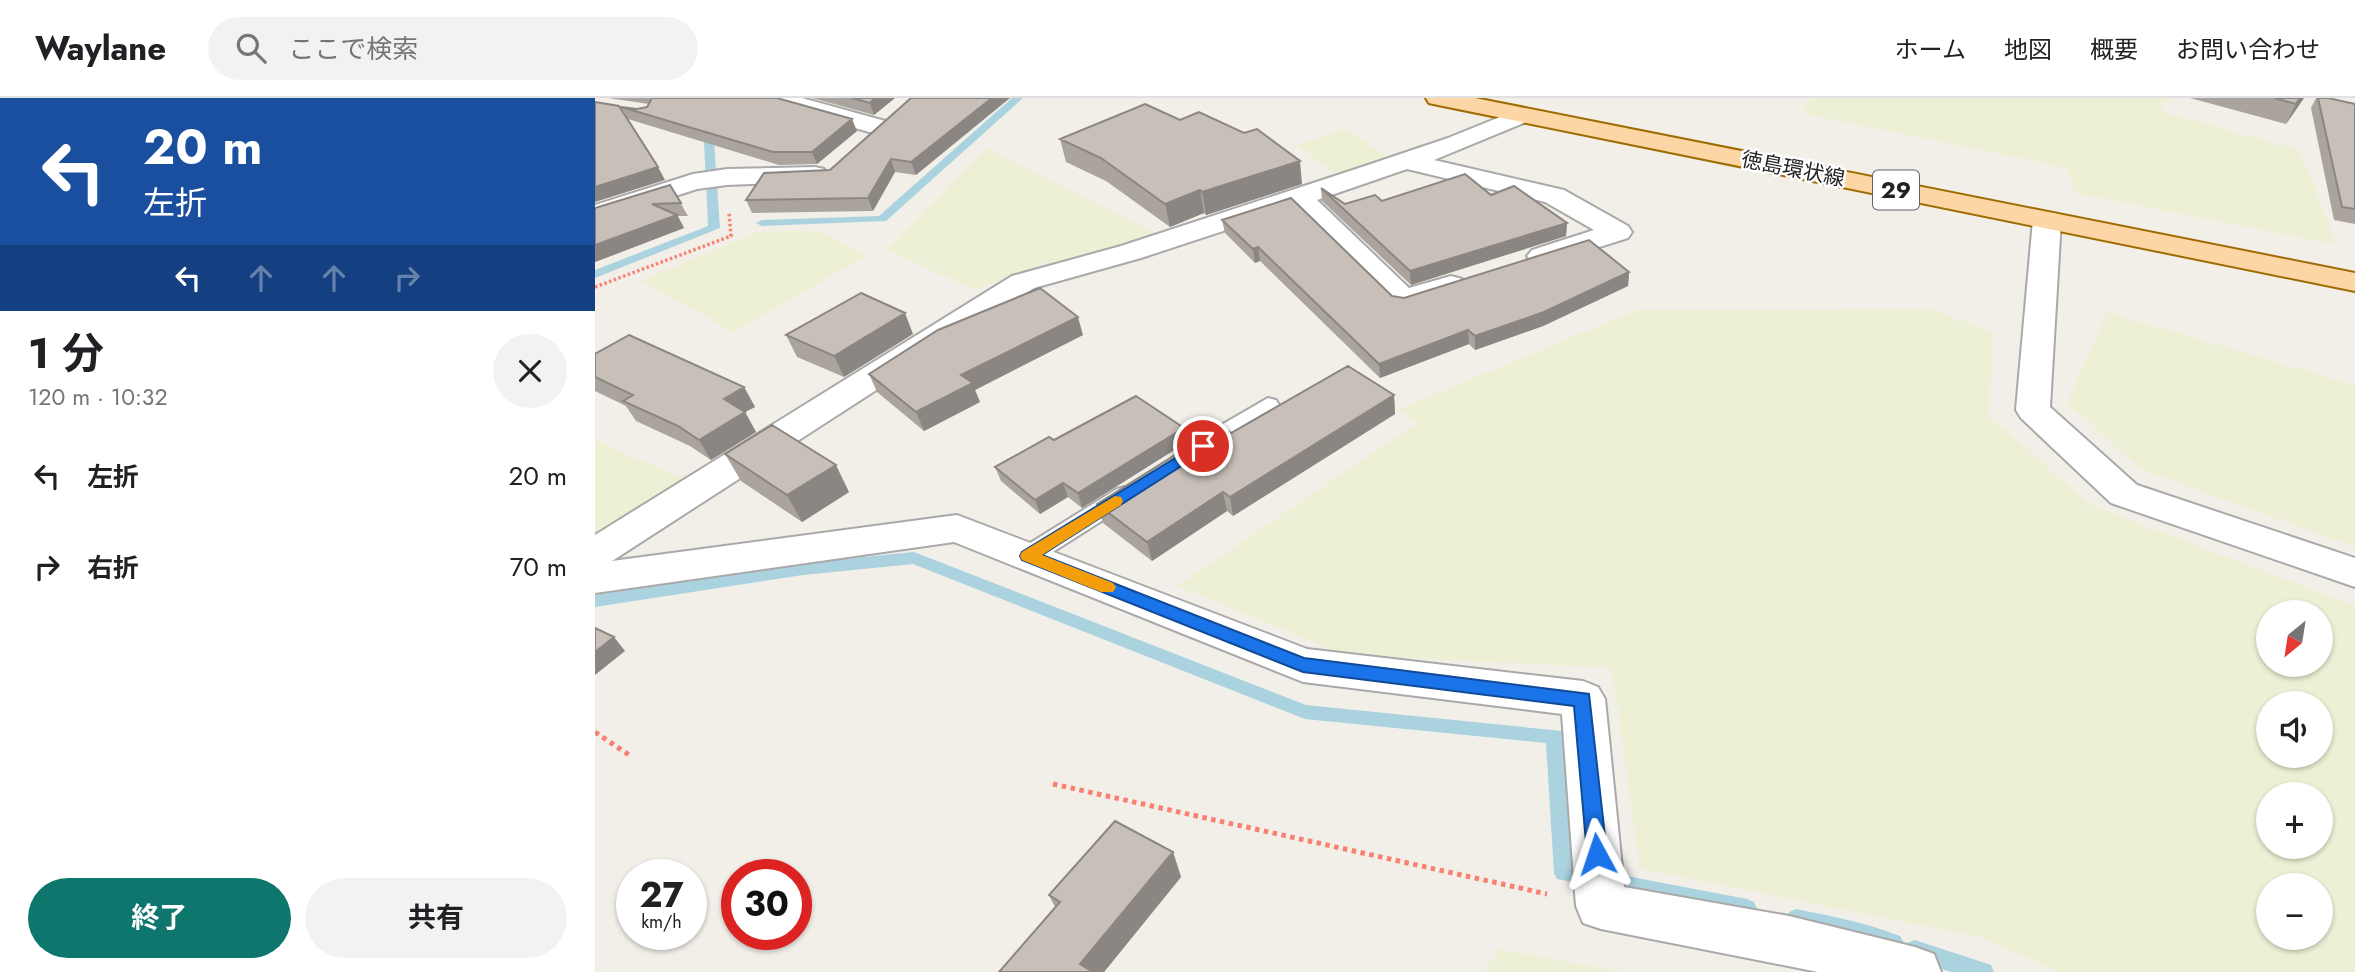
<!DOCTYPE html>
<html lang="ja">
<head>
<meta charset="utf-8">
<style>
  body { margin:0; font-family:Jost,"Noto Sans JP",sans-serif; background:#f2f2f2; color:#202124; height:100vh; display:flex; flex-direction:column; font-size:26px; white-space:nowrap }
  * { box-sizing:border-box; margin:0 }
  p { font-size:23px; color:#757577 }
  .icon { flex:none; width:38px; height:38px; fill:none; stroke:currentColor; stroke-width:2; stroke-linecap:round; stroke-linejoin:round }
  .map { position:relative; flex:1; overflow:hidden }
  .sheet { display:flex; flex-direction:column; background:#fff; width:595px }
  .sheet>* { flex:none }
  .top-card { background:#1a4fa0; color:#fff; overflow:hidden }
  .needle { width:46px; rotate:210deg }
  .buttons { position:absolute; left:1661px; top:502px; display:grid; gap:14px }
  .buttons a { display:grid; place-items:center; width:77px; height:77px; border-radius:50%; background:#fff; box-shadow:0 2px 5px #0004; font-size:35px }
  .speed { position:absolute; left:21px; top:761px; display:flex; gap:14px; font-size:35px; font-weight:700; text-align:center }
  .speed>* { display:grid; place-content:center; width:91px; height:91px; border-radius:50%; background:#fff; box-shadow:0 2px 5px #0004; line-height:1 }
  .speed small { font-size:18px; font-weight:400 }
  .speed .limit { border:10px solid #d22; background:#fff; color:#111 }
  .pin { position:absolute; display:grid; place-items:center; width:60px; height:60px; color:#fff; margin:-30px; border:4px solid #fff; border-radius:50%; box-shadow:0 2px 7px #0007 }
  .me { position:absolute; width:77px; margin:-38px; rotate:355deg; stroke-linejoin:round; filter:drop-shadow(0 0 5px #0008) }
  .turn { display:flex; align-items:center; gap:24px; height:147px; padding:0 28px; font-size:32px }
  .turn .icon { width:91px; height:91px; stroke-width:2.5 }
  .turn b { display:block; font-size:49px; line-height:60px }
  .lanes { display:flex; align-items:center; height:66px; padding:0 28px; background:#0003; justify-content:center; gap:35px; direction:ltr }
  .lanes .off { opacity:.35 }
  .round { display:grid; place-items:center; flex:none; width:74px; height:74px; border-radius:37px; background:#f2f2f2 }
  .summary { display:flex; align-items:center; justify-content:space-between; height:119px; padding:0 28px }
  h1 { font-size:42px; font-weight:700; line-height:52px }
  .action { display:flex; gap:14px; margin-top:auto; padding:14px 28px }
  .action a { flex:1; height:80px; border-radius:42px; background:#0f766e; color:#fff; font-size:28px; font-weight:700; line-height:80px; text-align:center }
  .action a+a { background:#f2f2f2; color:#202124 }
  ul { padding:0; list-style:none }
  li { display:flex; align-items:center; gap:21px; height:91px; padding:0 28px }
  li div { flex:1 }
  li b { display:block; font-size:26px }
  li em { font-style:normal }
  header { display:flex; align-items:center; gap:42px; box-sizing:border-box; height:98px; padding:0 35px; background:#fff; border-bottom:2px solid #e0e0e0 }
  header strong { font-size:33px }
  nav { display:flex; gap:38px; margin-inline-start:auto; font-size:24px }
  .search { width:490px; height:63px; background:#f2f2f2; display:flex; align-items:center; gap:18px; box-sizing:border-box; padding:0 24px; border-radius:38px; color:#757577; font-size:26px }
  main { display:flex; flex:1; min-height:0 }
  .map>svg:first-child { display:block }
</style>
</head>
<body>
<header>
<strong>Waylane</strong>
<div class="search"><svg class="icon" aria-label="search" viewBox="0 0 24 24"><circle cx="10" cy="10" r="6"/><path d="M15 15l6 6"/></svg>ここで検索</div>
<nav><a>ホーム</a><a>地図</a><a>概要</a><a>お問い合わせ</a></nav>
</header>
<main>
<section class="sheet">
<div class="top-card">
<div class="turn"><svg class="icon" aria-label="left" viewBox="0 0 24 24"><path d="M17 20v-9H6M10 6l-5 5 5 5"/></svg><div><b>20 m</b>左折</div></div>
<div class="lanes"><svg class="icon" aria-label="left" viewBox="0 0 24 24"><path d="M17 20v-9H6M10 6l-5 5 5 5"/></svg><svg class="icon off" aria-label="ahead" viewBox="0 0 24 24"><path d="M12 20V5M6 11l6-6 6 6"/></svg><svg class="icon off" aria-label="ahead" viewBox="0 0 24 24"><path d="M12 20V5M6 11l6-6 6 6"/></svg><svg class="icon off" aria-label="right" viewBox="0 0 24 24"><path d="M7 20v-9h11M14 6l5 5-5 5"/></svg></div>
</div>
<div class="summary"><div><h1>1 分</h1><p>120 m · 10:32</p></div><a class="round"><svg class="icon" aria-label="close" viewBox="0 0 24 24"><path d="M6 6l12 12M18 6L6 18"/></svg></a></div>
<ul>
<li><svg class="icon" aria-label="left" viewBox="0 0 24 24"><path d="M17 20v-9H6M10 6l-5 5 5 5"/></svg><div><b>左折</b></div><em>20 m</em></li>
<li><svg class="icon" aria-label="right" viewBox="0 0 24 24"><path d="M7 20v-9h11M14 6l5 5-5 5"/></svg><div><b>右折</b></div><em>70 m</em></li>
</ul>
<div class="action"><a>終了</a><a>共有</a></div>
</section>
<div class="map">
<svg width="1760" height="874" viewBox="0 0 1760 874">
  <rect width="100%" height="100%" fill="#f2efe9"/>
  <!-- farmland -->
  <path fill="#eef0d5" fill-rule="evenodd" d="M 1217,0 L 1575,0 L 1565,13 L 1705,52 L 1742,147 L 1480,95 L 1472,70 L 1206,15 Z
    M 752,31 L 795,61 L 743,79 L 702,47 Z
    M 392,50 L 562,136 L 419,177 L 378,192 L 292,151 Z
    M 223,132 L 272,158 L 138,234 L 46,183 L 162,134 Z
    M 1336,211 L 1398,234 L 1394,318 L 1496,407 L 1760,508 L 1760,874 L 1465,874 L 1384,839 L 1045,771 L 1017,570 L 750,557 L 582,488 L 822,325 L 804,311 L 1042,212 ZM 1673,514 L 1726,514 L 1726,567 L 1673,567 ZM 1673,606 L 1726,606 L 1726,658 L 1673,658 ZM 1673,696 L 1726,696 L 1726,749 L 1673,749 ZM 1673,788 L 1726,788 L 1726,840 L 1673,840 Z
    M 1512,214 L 1760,287 L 1760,449 L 1547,372 L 1472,305 Z
    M 0,342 L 96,384 L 0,441 Z
    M 904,851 L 1028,874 L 889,874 Z"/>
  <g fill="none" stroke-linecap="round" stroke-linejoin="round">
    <!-- stream -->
    <path fill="#aad3df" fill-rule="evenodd" d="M 417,0 L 428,0 L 291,123 L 167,128 L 161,125 L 167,122 L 284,118 Z
      M 96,34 L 104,34 L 119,43 L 125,130 L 0,180 L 0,172 L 113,128 L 109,44 L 96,38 Z
      M 319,454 L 711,607 L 967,633 L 969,638 L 979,768 L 1152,801 L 1159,804 L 1162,811 L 1159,818 L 1152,821 L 962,781 L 959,775 L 951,645 L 710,621 L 318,466 L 208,477 L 0,509 L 0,497 L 208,465 Z
      M 1201,811 C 1236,818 1272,825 1305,838 L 1309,845 L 1305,852 L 1298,855 L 1256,842 L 1201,831 L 1194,828 L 1191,821 L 1194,814 Z
      M 1320,842 L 1396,867 L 1399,874 L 1356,874 L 1312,859 L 1309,852 L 1312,845 Z"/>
    <defs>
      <path id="lane" d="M 673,300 L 681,302 L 684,307 L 681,312 L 613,354 L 605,356 L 597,354 L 594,349 L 597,344 Z
        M 530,389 L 538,391 L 542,397 L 538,403 L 442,464 L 433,467 L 424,464 L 421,458 L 424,452 L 522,391 Z"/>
      <path id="street" d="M 168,0 L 207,0 L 294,24 L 298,29 L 294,34 L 285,37 L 171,5 Z
        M 927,10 L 936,12 L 939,17 L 936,22 L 839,62 L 969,92 L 1033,128 L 1037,134 L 1033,140 L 957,164 L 947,167 L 937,164 L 932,158 L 937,152 L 999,132 L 950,104 L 812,71 L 722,102 L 814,190 L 856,178 L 867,181 L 871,187 L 867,193 L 809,211 L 798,209 L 698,110 L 546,160 L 439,190 L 17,463 L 362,417 L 712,551 L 988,583 L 1003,589 L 1010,601 L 1029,789 L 1194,818 L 1320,849 L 1339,856 L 1346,874 L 1223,874 L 1006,831 L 988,825 L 981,808 L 967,616 L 708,584 L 359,444 L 0,495 L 0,437 L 417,178 L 526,148 L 770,68 L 853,40 Z
        M 220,69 L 229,71 L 233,77 L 229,83 L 132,87 L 102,91 L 0,124 L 0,107 L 98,76 L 132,71 Z
        M 1452,114 L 1462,116 L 1466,122 L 1455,309 L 1542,387 L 1760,460 L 1760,489 L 1516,405 L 1426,320 L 1421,312 L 1438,122 L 1442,116 Z"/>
      <path id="primary" d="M 831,0 L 880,0 L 1760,175 L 1760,193 L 843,7 L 834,5 Z"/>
    </defs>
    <!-- lane casing -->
    <use href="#lane" stroke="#a9a9a9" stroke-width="4"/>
    <!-- street casing -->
    <use href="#street" stroke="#a9a9a9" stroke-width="4"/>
    <!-- primary casing -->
    <use href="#primary" stroke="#a06b00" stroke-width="4"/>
    <!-- path-far1 -->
    <path stroke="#fa8072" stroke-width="3.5" stroke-dasharray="2.5 2.5" stroke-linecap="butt" d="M 0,189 L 136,138 L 134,115"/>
    <!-- path -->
    <path stroke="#fa8072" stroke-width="5" stroke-dasharray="4.5 4.5" stroke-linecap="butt" d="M 0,634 L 37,659
      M 458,686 L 952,796"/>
    <!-- lane -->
    <use href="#lane" fill="#fff" fill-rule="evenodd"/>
    <!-- street -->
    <use href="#street" fill="#fff" fill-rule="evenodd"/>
    <!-- primary -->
    <use href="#primary" fill="#fcd6a4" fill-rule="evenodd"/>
  </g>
  <!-- wall -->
  <path fill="#aba49e" d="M 13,0 L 182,0 L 262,33 L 222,66 L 184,67 L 33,21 L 26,9 L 42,11 L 52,9 L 54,6 Z
    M 217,0 L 300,0 L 279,17 Z
    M 316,0 L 321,77 L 300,74 L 278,113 L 157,115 L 151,102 L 235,72 Z
    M 1595,0 L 1709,0 L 1691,26 Z
    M 1721,0 L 1733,0 L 1760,6 L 1760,126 L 1739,122 L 1716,10 Z
    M 465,41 L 707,86 L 611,117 L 609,115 L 575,129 L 511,83 L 471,64 Z
    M 75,87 L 93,118 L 83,118 L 89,130 L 0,164 Z
    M 726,90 L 750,106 L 787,103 L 896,97 L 972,125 L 971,138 L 816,187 L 727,103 Z
    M 627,122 L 797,198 L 809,200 L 1034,174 L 1033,188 L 948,228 L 880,252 L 874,246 L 785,280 L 665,163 L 660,165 L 630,135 Z
    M 318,236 L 249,279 L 202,259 L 191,237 Z
    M 488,237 L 380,292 L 385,304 L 329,333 L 282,294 L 274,276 Z
    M 0,256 L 149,289 L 160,309 L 150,314 L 161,334 L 116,362 L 95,348 L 41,323 L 31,308 L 0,293 Z
    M 799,297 L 800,316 L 638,418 L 632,413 L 557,463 L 508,425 L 502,406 L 636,335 Z
    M 589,330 L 592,344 L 487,410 L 473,399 L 445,416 L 406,383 L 400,369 L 459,342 Z
    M 130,356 L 254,394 L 207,424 L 146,383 Z
    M 578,754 L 586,779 L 509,874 L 404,874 L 460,809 L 454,797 Z"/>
  <!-- shaded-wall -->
  <path fill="#8b8681" d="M 280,0 L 300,0 L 279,17 L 275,5 Z
    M 397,0 L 415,0 L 321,77 L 316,64 Z
    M 1705,0 L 1709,0 L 1691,26 L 1701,6 Z
    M 257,21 L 262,33 L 222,66 L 217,54 Z
    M 296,61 L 300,74 L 278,113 L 273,100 Z
    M 705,63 L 707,86 L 611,117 L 607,94 Z
    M 63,69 L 70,82 L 0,104 L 0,89 Z
    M 605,92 L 609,115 L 575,129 L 570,106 Z
    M 82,117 L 89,130 L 0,164 L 0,147 Z
    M 972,125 L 971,138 L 816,187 L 815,173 Z
    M 663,149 L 665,163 L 660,165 L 658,151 Z
    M 1034,174 L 1033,188 L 948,228 L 880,252 L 880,238 Z
    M 310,215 L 318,236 L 249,279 L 239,258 Z
    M 483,219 L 488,237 L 380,292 L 385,304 L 329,333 L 321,314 L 366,277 Z
    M 873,232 L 874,246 L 785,280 L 784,266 Z
    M 149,289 L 160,309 L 150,314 L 161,334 L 116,362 L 104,342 L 129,301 Z
    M 799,297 L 800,316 L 638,418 L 635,399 Z
    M 589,330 L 592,344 L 487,410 L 483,395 Z
    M 241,367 L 254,394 L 207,424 L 192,397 Z
    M 468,385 L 473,399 L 445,416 L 440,402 Z
    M 628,394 L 632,413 L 557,463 L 552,444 Z
    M 19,539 L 30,553 L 0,577 L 0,554 Z
    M 578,754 L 586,779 L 509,874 L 490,874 L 485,866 Z"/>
  <!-- building -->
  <path fill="#c7bfb8" stroke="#8b8681" stroke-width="2" d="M 57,0 L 182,0 L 257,21 L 217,54 L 178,54 L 26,9 L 42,11 L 52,9 Z
    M 257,0 L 280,0 L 275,5 Z
    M 316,0 L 397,0 L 316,64 L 296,61 L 273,100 L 151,102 L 169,75 L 235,72 Z
    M 1679,0 L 1705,0 L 1701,6 Z
    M 1723,0 L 1733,0 L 1760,6 L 1760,111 L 1747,109 Z
    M 0,4 L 24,8 L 63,69 L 0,89 Z
    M 550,6 L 585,22 L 604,14 L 649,35 L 662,31 L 705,63 L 607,94 L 605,92 L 570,106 L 506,60 L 465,41 Z
    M 870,76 L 896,97 L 919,88 L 972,125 L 815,173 L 726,90 L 750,106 L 780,97 L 787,103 Z
    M 75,87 L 86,105 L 57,106 L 82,117 L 0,147 L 0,110 Z
    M 696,100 L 797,198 L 809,200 L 994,142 L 1034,174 L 949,214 L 880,238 L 873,232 L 784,266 L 663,149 L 658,151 L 627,122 Z
    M 445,190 L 483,219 L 366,277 L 378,285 L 321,314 L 274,276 L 343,232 Z
    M 266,195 L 310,215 L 239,258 L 191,237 Z
    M 34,237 L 149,289 L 129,301 L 150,314 L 104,342 L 83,328 L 28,303 L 38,297 L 0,279 L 0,256 Z
    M 753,268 L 799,297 L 635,399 L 628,394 L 552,444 L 502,406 L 607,340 L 610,343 L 630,331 L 636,335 Z
    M 541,298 L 589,330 L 483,395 L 468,385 L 440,402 L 400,369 L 454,339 L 459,342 Z
    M 177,327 L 241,367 L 192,397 L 130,356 Z
    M 0,530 L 19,539 L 0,554 Z
    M 520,723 L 578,754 L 485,866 L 498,874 L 404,874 L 465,804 L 454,797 Z"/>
  <!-- route -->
  <path fill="#1a73e8" stroke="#114b97" stroke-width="2" d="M 608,343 L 613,344 L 615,348 L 613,351 L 447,457 L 709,560 L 994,596 L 1012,756 L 1009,763 L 1002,765 L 995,763 L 992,756 L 979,608 L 708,574 L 427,462 L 425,458 L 427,454 Z"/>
  <!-- slow -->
  <path fill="#f59e0b" d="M 520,398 L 526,399 L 528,403 L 526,407 L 447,457 L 518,485 L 521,489 L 518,494 L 506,494 L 427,462 L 425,458 L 427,454 Z"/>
  <g text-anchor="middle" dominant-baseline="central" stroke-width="5" stroke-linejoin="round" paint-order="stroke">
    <!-- far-street labels -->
    <g font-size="21" fill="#222" stroke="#fff">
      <text transform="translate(1198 71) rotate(11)">徳島環状線</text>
    </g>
    <!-- shield labels -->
    <rect fill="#fff" stroke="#646464" stroke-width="2" x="1278" y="72.5" width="46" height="39" rx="5"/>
    <g font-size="23" font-weight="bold" fill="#222">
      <text x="1301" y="92">29</text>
    </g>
  </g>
</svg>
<div class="buttons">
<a><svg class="needle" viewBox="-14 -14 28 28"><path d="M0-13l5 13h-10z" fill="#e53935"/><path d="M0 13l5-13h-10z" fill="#757577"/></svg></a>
<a><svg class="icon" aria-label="sound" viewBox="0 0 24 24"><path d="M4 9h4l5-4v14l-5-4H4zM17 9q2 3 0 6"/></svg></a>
<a>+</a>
<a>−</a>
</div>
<div class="speed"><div>27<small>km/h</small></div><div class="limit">30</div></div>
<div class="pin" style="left:608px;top:348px;background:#d93025"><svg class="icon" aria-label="arrive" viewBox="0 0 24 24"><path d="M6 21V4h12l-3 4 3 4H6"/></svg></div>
<svg class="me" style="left:1002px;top:756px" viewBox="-20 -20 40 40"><path d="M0-17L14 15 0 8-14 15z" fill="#1a73e8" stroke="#fff" stroke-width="4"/></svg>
</div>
</main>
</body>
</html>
